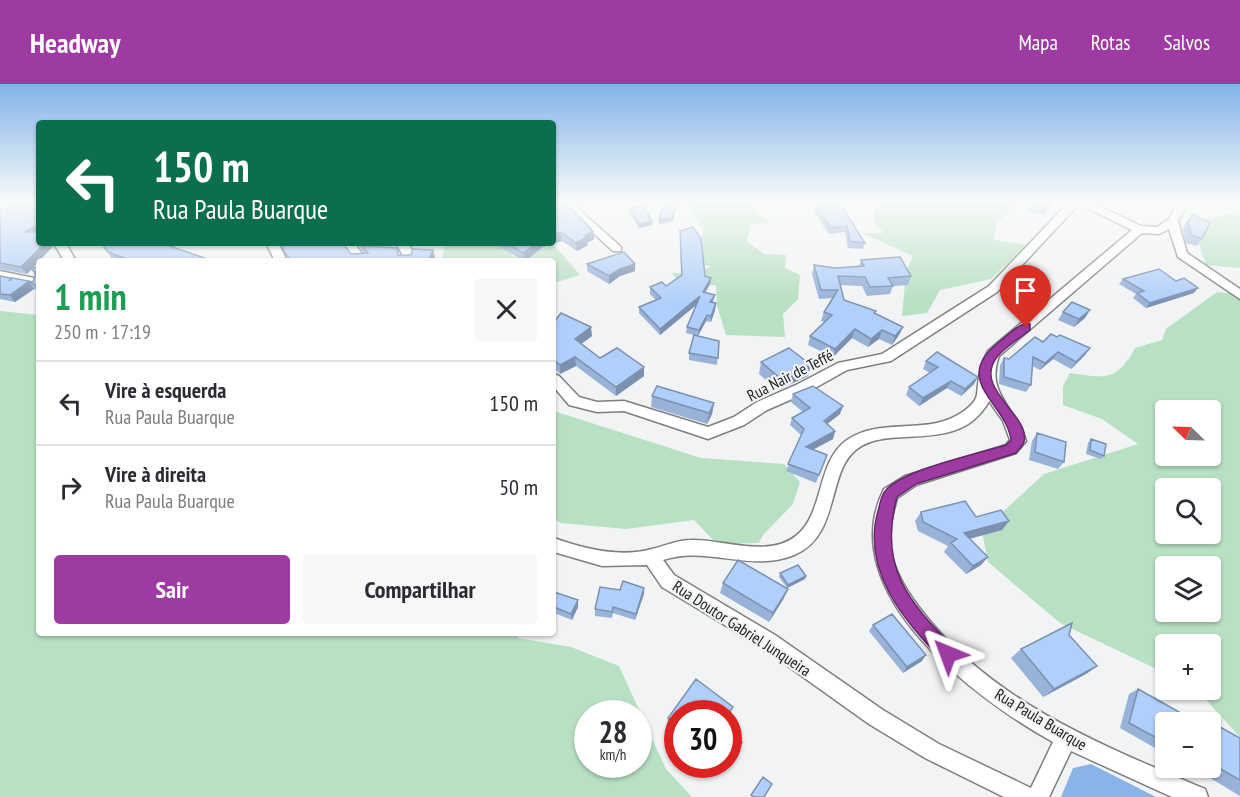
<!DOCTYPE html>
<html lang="pt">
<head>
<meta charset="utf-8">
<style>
  body { margin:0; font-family:"PT Sans Narrow",sans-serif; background:#f7f7f7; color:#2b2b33; height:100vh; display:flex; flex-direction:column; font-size:22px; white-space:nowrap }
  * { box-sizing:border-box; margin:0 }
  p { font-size:20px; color:#7c7c81 }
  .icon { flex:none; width:33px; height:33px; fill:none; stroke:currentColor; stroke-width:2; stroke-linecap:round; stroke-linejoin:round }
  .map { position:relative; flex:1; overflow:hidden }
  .details { position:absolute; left:36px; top:174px; width:520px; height:378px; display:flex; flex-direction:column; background:#fff; border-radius:6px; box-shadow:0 2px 4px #0004 }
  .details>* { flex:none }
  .banner { position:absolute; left:36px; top:36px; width:520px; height:126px; border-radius:6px; box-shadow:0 2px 4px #0004; background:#0b6e4f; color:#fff; overflow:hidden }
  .needle { width:39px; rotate:293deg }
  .tools { position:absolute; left:1155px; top:316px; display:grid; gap:12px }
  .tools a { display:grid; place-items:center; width:66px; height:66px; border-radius:6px; background:#fff; box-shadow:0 2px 4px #0004; font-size:30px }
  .speed { position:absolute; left:574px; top:616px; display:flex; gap:12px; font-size:30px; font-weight:700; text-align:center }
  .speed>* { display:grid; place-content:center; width:78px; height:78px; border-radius:50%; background:#fff; box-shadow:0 2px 4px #0004; line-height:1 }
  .speed small { font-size:15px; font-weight:400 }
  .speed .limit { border:9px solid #d22; background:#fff; color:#111 }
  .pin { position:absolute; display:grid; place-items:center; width:51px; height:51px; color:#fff; margin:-62px -26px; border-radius:50% 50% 50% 0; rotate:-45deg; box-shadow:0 0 6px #0007 }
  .pin .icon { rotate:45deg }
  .me { position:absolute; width:66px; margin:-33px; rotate:316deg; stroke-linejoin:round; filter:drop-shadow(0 0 4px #0008) }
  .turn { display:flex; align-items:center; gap:21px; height:126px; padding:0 18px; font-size:27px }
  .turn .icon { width:78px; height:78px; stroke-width:2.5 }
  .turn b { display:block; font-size:42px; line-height:51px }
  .round { display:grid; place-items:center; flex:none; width:63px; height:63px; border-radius:6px; background:#f7f7f7 }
  .overview { display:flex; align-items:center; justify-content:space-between; height:102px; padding:0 18px }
  h1 { font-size:36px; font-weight:700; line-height:45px; color:#1e9e55 }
  .action { display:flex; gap:12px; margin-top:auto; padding:12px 18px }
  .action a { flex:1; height:69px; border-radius:6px; background:#9e3ba2; color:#fff; font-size:24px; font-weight:700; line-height:69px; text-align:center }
  .action a+a { background:#f7f7f7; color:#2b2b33 }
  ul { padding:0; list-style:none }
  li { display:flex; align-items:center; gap:18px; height:84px; padding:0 18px; border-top:2px solid #e1e1e2 }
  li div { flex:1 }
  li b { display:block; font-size:22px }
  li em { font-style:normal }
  header { display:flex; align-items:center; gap:36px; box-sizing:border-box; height:84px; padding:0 30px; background:#9e3ba2; color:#fff }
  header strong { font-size:28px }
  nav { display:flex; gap:33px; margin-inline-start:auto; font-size:21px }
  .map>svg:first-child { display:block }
</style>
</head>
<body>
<header>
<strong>Headway</strong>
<nav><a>Mapa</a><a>Rotas</a><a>Salvos</a></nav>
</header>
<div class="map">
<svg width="1240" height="713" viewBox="0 0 1240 713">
  <rect width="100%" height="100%" fill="#f1f3f5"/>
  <!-- green -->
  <path fill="#b8e0c3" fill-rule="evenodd" d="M 757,118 L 755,127 L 771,139 L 751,140 L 747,157 L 764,170 L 786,171 L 785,184 L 800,191 L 798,215 L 783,230 L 785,253 L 726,251 L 717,222 L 716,201 L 681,202 L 672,189 L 700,189 L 711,182 L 680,177 L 695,170 L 704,146 L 692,130 L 690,119 Z
    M 884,118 L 1014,118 L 1013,124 L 997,138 L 994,156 L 1027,161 L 991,195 L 940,206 L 927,229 L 902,232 L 906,188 L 913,172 L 862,149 L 884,149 L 874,139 L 875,124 Z
    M 1240,127 L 1240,184 L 1206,181 L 1192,139 Z
    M 445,159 L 507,159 L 513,173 L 555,162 L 580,191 L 554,199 L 554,177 L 442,177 Z
    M 1217,208 L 1240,210 L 1240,653 L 1197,606 L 1210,606 L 1210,561 L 1166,561 L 1165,589 L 1060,539 L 988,478 L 982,447 L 1044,390 L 1138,360 L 1102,335 L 1063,321 L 1063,302 L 1070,289 C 1105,294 1117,298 1135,264 L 1162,256 L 1166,245 ZM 1166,327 L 1210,327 L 1210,372 L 1166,372 ZM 1166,405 L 1210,405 L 1210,450 L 1166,450 ZM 1166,483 L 1210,483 L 1210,528 L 1166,528 Z
    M 0,227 L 39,231 L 39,549 L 515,549 L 518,554 L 571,563 L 619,582 L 666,685 L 692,713 L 0,713 ZM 588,630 L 639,630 L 639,681 L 588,681 Z
    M 554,327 L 701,374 L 784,380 L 800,398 L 793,420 L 763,451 L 759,459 L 717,460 L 694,436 L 626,445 L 561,439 L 554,435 Z"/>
  <!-- water -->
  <path fill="#88b4e7" d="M 1091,680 L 1156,713 L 1061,713 L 1073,684 Z"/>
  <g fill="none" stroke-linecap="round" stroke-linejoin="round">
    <defs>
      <path id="minor" d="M 559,118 L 571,118 L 621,163 L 621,167 L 613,167 Z
        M 1069,118 L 1091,118 L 1141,142 L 1157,143 L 1169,135 L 1178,118 L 1189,118 L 1178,137 L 1187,169 L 1240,205 L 1240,215 L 1178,173 L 1169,145 L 1159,150 L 1142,149 L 999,272 C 985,309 1016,324 1026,357 L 1016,369 L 916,401 L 897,414 C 893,429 888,447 890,463 C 894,489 909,511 925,531 C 996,620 1104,662 1205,705 L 1208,713 L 1172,713 L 1071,667 L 1049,713 L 1004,713 L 925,674 L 869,640 L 761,563 L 662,503 L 647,481 L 602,482 L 554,468 L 554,454 C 584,465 620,474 652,465 C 665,462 677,456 691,456 C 724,455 769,475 797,451 C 825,427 816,378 847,356 C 881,332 929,353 964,327 C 968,324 974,319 976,314 C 978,310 977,305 978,301 C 979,289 982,277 988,267 L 1132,146 L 1079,120 L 997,208 L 891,277 L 847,286 L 806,309 L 767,326 L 744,341 L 713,353 L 708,355 L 624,327 L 597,328 L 569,321 L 554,303 L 554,290 L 559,292 L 579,313 L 597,318 L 624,317 L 708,343 L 734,333 L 757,318 L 796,301 L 838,279 L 882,270 L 989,202 ZM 989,317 L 1003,337 L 1010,356 L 1006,361 L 905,392 L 884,405 C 832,509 977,616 1053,658 L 1031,704 L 939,660 L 883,626 L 775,551 L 674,491 L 663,476 C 706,461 751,489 794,471 C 841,452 826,388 857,365 C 891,339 959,372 989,317 Z
        M 58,159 L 70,159 L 68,163 L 76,177 L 64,177 L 56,163 Z
        M 266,159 L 278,159 L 287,177 L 275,177 Z
        M 342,159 L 354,159 L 368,177 L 356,177 Z
        M 396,159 L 408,159 L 414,170 L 412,177 L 400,177 L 402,170 Z
        M 0,187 L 39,195 L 39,203 L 0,195 Z"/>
    </defs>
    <!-- minor casing -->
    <use href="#minor" stroke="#7d7f80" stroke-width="3"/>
    <!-- minor -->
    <use href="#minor" fill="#fff" fill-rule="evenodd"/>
  </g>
  <!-- wall -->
  <path fill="#98b2d8" d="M 554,118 L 594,155 L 587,159 L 588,161 L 577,167 L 562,157 L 543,163 L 525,177 L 496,161 L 491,159 L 554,159 Z
    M 1031,118 L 1050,118 L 1045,131 L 1028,127 Z
    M 840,120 L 865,159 L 863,165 L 848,164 L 845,148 L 829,150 L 814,128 L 815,122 Z
    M 0,123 L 39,159 L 56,159 L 27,190 L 0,185 Z
    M 629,125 L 652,141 L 639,144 L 629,129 Z
    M 1192,130 L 1202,155 L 1197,162 L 1186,159 L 1183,146 L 1186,138 Z
    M 680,147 L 710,200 L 705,208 L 715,211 L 713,219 L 715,226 L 711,238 L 706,237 L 698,252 L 686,249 L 687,243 L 696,221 L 660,251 L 639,229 L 639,223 L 656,216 L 650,210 L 650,203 L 666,202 L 681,191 Z
    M 105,159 L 183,159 L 173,163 L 213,177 L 116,177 L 113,176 L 104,163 Z
    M 281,159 L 351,170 L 364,169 L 357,159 L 383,159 L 366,161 L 366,162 L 397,164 L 399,171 L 411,171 L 433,166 L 435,174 L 434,177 L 289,177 Z
    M 861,176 L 911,192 L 908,201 L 893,202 L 890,210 L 867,212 L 862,202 L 840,201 L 844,216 L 903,243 L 899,251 L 892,261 L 879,255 L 868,263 L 852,254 L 833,273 L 808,261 L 810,252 L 825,238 L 821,237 L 824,228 L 832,214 L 819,215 L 812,190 L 814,181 L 835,184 L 859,182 Z
    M 587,180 L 635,187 L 620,192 L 609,200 L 587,187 Z
    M 39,182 L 39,207 L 34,205 L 15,218 L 0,215 L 0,192 L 12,195 L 33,198 L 35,191 L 31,185 Z
    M 1123,195 L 1176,197 L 1194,209 L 1146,224 L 1133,214 L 1136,210 L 1119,200 Z
    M 1063,228 L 1085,234 L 1074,243 L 1058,236 Z
    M 554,238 L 592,252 L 581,260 L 600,274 L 644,292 L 616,312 L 576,282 L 560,290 L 554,284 Z
    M 719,257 L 717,281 L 689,276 L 689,269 Z
    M 1043,258 L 1085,271 L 1071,285 L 1053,275 L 1040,286 L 1032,282 L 1031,301 L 1026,308 L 999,300 L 1000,281 L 1004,274 L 1009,275 Z
    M 926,277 L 974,300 L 961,312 L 947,304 L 919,322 L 906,311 L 909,303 L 930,289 L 923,285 Z
    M 761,278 L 808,292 L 778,306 L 759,290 Z
    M 793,310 L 840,330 L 827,340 L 835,347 L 833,355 L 813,366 L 827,371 L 816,399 L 786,387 L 801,351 L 790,341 L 792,334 L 803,328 L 791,318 Z
    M 652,312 L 714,319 L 712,330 L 707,340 L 651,323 Z
    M 1037,349 L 1064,378 L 1058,385 L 1029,376 L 1032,357 Z
    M 1091,355 L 1104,372 L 1101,375 L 1086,370 L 1088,359 Z
    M 921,428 L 976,433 L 1009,437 L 1002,446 L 969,455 L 981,481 L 966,490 L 944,468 L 948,462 L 918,447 L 915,437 Z
    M 780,489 L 806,492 L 805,495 L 787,504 L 779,493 Z
    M 723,499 L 784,514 L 769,538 L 720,509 Z
    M 554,508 L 578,516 L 578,523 L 572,536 L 554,529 Z
    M 644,510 L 635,536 L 613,529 L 612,534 L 595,532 L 595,525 Z
    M 873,541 L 922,577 L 903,589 L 869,547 Z
    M 1069,551 L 1097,582 L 1086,590 L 1043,613 L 1011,574 L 1021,565 Z
    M 696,595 L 733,623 L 729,632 L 729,630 L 678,630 L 678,649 L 667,641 L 668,634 Z
    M 1138,605 L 1166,639 L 1166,666 L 1162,668 L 1120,644 L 1129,610 Z
    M 1220,643 L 1240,654 L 1240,712 L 1197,686 L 1197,684 L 1210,684 L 1210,647 Z"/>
  <!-- shaded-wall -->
  <path fill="#7c91b0" d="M 579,118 L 585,118 L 579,122 Z
    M 677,118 L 673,137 L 659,140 L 659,136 Z
    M 652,137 L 652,141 L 639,144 L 639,140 Z
    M 39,139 L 39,149 L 25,148 Z
    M 593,147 L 594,155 L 587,159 L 588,161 L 577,167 L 576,159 L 585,152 Z
    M 561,148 L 562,157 L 543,163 L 525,177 L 523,169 L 537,159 L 554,159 L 554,151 Z
    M 45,159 L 56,159 L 27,190 L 21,183 Z
    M 160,159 L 183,159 L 164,167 Z
    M 433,166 L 435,174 L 434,177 L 428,177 Z
    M 635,180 L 635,187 L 620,192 L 609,200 L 609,192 L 620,185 Z
    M 711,194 L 710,200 L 702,214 L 703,208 Z
    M 28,198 L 34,205 L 15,218 L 10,211 Z
    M 1198,204 L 1194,209 L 1146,224 L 1150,219 Z
    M 700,212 L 700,218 L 660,251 L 660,245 Z
    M 716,219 L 715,226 L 711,238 L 711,232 Z
    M 1090,226 L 1085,234 L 1074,243 L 1079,235 Z
    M 707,231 L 706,237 L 698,252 L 699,246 Z
    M 591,243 L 592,252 L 576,264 L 575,255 Z
    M 903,243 L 899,251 L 892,261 L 895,252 Z
    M 855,245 L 852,254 L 833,273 L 835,265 Z
    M 882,246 L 879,255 L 868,263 L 871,255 Z
    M 1090,264 L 1085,271 L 1071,285 L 1076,278 Z
    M 1058,268 L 1053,275 L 1040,286 L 1045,279 Z
    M 575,273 L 576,282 L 560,290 L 560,281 Z
    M 811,281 L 808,292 L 778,306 L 781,295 Z
    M 644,283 L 644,292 L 616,312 L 616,303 Z
    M 978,293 L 974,300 L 961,312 L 965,305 Z
    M 951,297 L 947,304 L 919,322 L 923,314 Z
    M 714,319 L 712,330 L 707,340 L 709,329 Z
    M 843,322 L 840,330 L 822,344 L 824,337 Z
    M 835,347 L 833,355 L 804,370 L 806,363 Z
    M 1009,437 L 1002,446 L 957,458 L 964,449 Z
    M 988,473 L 981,481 L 966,490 L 973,482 Z
    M 806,492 L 805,495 L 787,504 L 788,501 Z
    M 644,504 L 644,510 L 635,536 L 636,530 Z
    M 788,505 L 784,514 L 769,538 L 773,529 Z
    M 578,516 L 578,523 L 572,536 L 571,530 Z
    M 926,571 L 922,577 L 903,589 L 907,583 Z
    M 1097,582 L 1086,590 L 1043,613 L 1054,605 Z
    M 742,658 L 739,664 L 729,678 L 729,676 Z"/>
  <!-- building -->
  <path fill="#b1cffb" stroke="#7c91b0" stroke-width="1.5" d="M 8,118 L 39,118 L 39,139 L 25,148 L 39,148 L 39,159 L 45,159 L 21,183 L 0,179 L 0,123 L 8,126 Z
    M 554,118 L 565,118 L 593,147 L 585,152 L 587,153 L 576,159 L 561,148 L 554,151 Z
    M 663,118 L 676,118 L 673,133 L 659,136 Z
    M 1032,118 L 1050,118 L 1049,124 L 1032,119 Z
    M 840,120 L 865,159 L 850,157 L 847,142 L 831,144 L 815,122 Z
    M 643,122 L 652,137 L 639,140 L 629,125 Z
    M 1192,130 L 1210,139 L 1202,155 L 1192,151 L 1188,139 Z
    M 693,143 L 701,155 L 705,192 L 711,194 L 703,208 L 715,211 L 710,218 L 716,219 L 711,232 L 707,231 L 699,246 L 687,243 L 700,212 L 660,245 L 639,223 L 661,214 L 650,203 L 662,198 L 666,202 L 682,191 L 680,147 Z
    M 105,159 L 161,159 L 213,177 L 132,177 L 108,168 L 104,163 Z
    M 281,159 L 343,159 L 351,170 L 368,169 L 360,159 L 363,159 L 363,162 L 397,164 L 398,171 L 411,171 L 413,165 L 433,166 L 428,177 L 291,177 L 285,169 Z
    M 507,159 L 537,159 L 523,169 Z
    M 624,168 L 635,180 L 620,185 L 609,192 L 587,180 Z
    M 900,173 L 911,192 L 888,194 L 893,202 L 870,203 L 865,193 L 838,192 L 844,216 L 876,227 L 874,229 L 903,243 L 895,252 L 882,246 L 871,255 L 855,245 L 835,265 L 810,252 L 832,231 L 824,228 L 838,206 L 821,206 L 814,181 L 835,184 L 864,182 L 861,176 Z
    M 39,182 L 39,202 L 28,198 L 10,211 L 0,210 L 0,192 L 11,194 L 9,197 L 13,194 L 33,198 L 36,188 L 31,185 Z
    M 1159,185 L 1176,197 L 1184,194 L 1198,204 L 1150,219 L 1137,209 L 1144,207 L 1123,195 Z
    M 1072,218 L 1090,226 L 1079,235 L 1063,228 Z
    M 561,229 L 591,243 L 575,255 L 600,274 L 617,264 L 644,283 L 616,303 L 575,273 L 560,281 L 554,276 L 554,238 Z
    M 1051,250 L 1057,253 L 1060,251 L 1090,264 L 1076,278 L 1058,268 L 1045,279 L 1033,273 L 1031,301 L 1004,293 L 1004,274 L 1009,275 L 1035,253 L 1043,258 Z
    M 694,251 L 719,257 L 718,274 L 689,269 Z
    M 789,264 L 811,281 L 781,295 L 761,278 Z
    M 937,268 L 978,293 L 965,305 L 951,297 L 923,314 L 909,303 L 938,283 L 926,277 Z
    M 657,302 L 714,319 L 709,329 L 652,312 Z
    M 813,302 L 843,322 L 824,337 L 835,347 L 806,363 L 827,371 L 819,391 L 788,380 L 804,345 L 792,334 L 810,324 L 793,310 Z
    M 1037,349 L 1066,358 L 1064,378 L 1035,368 Z
    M 1091,355 L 1106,360 L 1104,372 L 1090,366 Z
    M 965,417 L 976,433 L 1001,426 L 1009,437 L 964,449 L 988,473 L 973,482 L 951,459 L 957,455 L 923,438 L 921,428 Z
    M 738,476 L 788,505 L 773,529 L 723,499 Z
    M 798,481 L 806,492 L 788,501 L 780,489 Z
    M 623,497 L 644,504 L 636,530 L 613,523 L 612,528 L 595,525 L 600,503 L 620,506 Z
    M 554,508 L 578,516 L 571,530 L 554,523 Z
    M 892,530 L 926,571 L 907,583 L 873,541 Z
    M 1072,539 L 1069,551 L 1097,582 L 1054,605 L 1021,565 Z
    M 696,595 L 733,623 L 728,630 L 678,630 L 678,641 L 668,634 Z
    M 1138,605 L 1179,628 L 1177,639 L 1166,639 L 1166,659 L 1129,639 Z
    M 1220,643 L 1240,654 L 1240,696 L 1212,680 Z
    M 729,647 L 742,658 L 729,676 Z
    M 763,693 L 772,700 L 764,713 L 754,713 L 751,711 Z"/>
  <!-- sky -->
  <linearGradient id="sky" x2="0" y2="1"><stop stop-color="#81b4e8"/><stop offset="0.54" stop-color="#f9fafa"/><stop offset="1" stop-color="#f9fafa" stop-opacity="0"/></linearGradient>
  <rect width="1240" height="218" fill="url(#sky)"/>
  <!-- route -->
  <path fill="#9e3ba2" stroke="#672669" stroke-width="1.5" d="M 1026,239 L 1030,240 L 1030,246 C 1020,254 1005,263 997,273 C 972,305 1031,331 1024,358 C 1023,362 1018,366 1016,369 L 916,400 L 897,413 C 878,483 908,517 954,564 L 957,570 L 954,576 L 948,578 L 942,576 C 904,536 861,487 878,427 C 880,421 881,410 886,406 C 905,385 977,370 1006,361 L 1011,356 C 1006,318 950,297 999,258 C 1007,252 1016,242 1026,239 Z"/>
  <g text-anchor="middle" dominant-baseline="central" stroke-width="4.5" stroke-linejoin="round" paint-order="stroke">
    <!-- street labels -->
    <g font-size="16" fill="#202121" stroke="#f1f3f5">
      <text transform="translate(790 291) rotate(-27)">Rua Nair de Teffé</text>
      <text transform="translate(742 544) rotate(33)">Rua Doutor Gabriel Junqueira</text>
      <text transform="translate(1041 635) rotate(31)">Rua Paula Buarque</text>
    </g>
  </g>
</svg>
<div class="tools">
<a><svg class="needle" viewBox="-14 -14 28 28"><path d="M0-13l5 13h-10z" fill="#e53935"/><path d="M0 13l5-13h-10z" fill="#7c7c81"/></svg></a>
<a><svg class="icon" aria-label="search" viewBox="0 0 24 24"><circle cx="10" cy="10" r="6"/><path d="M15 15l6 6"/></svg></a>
<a><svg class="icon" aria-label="layers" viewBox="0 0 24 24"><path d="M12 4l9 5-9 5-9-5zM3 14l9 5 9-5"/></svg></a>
<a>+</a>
<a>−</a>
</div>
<div class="speed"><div>28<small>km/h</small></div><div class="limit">30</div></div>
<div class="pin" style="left:1026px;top:243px;background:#d93025"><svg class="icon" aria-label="arrive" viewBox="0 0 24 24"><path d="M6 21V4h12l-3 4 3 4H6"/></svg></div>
<svg class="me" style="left:948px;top:570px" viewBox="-20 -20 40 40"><path d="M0-17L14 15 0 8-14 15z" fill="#9e3ba2" stroke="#fff" stroke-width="4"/></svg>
<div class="banner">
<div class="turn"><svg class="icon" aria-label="left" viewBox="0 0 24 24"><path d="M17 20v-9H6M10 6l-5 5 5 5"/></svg><div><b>150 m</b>Rua Paula Buarque</div></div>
</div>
<section class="details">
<div class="overview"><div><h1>1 min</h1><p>250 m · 17:19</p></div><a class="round"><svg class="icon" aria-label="close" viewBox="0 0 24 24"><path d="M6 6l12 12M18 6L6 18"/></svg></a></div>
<ul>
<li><svg class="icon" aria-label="left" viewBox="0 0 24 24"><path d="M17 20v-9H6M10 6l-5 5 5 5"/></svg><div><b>Vire à esquerda</b><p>Rua Paula Buarque</p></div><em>150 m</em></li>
<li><svg class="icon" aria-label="right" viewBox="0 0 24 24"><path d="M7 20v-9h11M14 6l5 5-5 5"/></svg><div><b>Vire à direita</b><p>Rua Paula Buarque</p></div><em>50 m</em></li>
</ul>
<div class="action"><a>Sair</a><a>Compartilhar</a></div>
</section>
</div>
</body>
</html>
